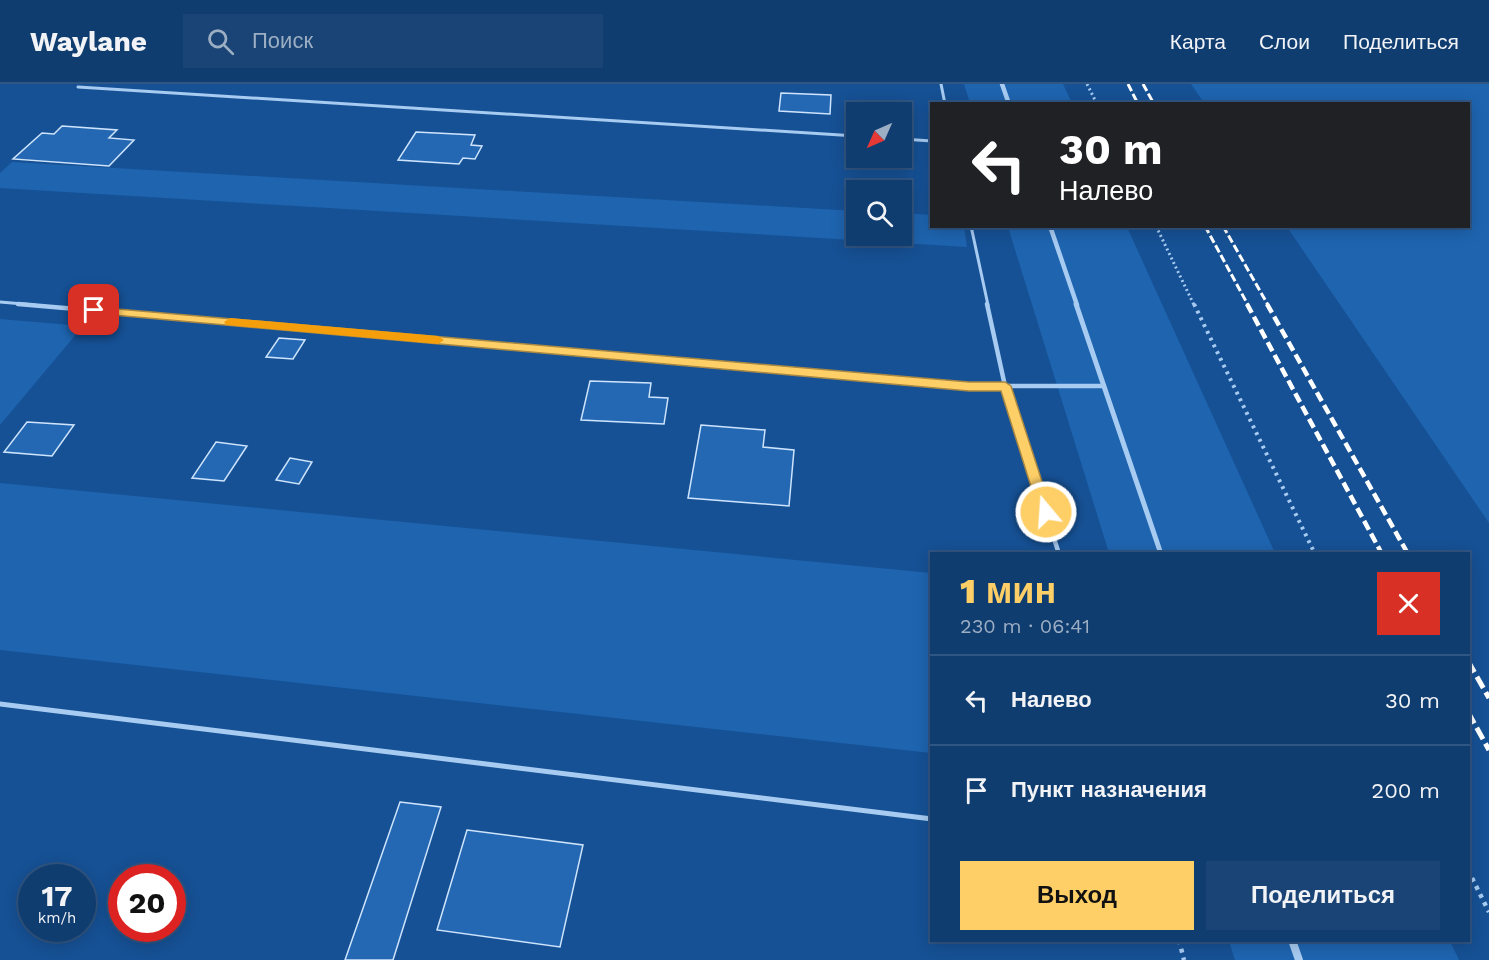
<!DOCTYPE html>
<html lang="ru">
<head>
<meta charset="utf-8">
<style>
  body { margin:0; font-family:"Work Sans",sans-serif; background:#194475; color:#f1f3f6; height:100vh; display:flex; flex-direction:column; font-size:22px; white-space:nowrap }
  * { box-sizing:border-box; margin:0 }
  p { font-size:20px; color:#9caec3 }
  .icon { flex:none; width:33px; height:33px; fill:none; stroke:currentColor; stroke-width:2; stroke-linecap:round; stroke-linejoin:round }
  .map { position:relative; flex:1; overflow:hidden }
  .drawer { position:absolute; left:930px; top:468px; width:540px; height:390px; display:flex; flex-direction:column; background:#103d70; border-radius:0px; box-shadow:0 3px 15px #0003,0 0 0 2px #305683 }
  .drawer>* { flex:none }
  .hud { position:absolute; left:930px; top:18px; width:540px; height:126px; border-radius:0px; box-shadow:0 3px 15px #0003,0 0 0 2px #305683; background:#202124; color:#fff; overflow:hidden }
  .needle { width:39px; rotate:225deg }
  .buttons { position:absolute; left:846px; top:18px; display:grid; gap:12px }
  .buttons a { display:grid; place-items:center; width:66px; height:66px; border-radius:0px; background:#103d70; box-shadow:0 3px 15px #0003,0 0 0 2px #305683; font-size:30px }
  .speed { position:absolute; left:18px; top:780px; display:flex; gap:12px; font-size:30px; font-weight:700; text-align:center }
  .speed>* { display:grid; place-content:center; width:78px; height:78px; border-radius:50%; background:#103d70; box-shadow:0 3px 15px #0003,0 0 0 2px #305683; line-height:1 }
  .speed small { font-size:15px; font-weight:400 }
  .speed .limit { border:9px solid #d22; background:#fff; color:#111 }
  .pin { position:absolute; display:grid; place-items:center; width:51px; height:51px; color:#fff; margin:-26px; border-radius:12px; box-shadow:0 3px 9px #0006 }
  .me { position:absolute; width:66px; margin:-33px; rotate:342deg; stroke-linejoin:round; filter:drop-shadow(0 0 4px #0008) }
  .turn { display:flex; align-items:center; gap:21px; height:126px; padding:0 30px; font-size:27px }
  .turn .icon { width:78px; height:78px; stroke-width:2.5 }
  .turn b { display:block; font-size:42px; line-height:51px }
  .round { display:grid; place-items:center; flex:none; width:63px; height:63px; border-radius:0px; background:#194475 }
  .headline { display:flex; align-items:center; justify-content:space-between; height:102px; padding:0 30px }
  h1 { font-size:36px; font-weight:800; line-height:45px; color:#ffcf67 }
  .primary-button { display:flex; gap:12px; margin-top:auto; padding:12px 30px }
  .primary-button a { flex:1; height:69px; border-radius:0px; background:#ffcf67; color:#111; font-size:24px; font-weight:800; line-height:69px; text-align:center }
  .primary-button a+a { background:#194475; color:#f1f3f6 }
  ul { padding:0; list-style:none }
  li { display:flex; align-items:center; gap:18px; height:90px; padding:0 30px; border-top:2px solid #305683 }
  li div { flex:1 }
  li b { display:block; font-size:22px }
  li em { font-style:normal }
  header { display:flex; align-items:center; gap:36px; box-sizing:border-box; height:84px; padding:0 30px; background:#103d70; border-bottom:2px solid #305683 }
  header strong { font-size:28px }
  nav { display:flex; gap:33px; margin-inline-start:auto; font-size:21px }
  .search { width:420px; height:54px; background:#194475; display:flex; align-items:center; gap:15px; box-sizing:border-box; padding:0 21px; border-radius:0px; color:#9caec3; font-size:22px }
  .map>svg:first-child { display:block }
</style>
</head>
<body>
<header>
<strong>Waylane</strong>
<div class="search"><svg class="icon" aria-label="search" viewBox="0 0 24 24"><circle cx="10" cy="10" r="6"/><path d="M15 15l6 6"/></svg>Поиск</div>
<nav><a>Карта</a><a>Слои</a><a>Поделиться</a></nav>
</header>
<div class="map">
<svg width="1489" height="876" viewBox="0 0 1489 876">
  <rect width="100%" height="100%" fill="#165195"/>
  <!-- green -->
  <path fill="#1e64af" d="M 964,0 L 1063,0 L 1072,19 L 970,19 Z
    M 1191,0 L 1489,0 L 1489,439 L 1287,143 L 1468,142 L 1468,20 L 1204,19 Z
    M 12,78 L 856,127 L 856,152 L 902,152 L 902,129 L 931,131 L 932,142 L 964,143 L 967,163 L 0,104 L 0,89 Z
    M 1008,143 L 1127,143 L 1275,469 L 1109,469 Z
    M 0,235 L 83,242 L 0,341 Z
    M 0,399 L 931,489 L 931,669 L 0,566 Z
    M 1229,857 L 1450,857 L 1459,876 L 1235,876 Z"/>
  <!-- building -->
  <path fill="#2468b4" stroke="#cee4fc" stroke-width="1.5" d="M 781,9 L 831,11 L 830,30 L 779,27 Z
    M 62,42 L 117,46 L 109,54 L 134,56 L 109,82 L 13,75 L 42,49 L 54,50 Z
    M 416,48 L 475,51 L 471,61 L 482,62 L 475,75 L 463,74 L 459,80 L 398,76 Z
    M 279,254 L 305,256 L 293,275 L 266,273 Z
    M 590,297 L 651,299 L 649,313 L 668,314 L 664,340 L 581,336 Z
    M 27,338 L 74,341 L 52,372 L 4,368 Z
    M 701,341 L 765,346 L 763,363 L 794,366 L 789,422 L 688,414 Z
    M 216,358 L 247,362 L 224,397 L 192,394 Z
    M 290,374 L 312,378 L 299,400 L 276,396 Z
    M 400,718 L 441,723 L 393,876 L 345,876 Z
    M 467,746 L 583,761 L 560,863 L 437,846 Z"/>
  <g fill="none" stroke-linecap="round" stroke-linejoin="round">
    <!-- path-far2 -->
    <path stroke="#a7cbf1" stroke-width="3" stroke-dasharray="2 3" stroke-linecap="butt" d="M 1087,0 L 1097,20
      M 1156,142 L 1194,221"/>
    <!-- path-far1 -->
    <path stroke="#a7cbf1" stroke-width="4" stroke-dasharray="3 4.5" stroke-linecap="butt" d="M 1194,220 L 1315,470"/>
    <!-- path -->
    <path stroke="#a7cbf1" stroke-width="4.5" stroke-dasharray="4 5" stroke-linecap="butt" d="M 1468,786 L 1489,828
      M 1179,856 L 1184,876"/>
    <!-- lane-far2 -->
    <path stroke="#a7cbf1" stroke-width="3" d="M 941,0 L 945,20
      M 78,3 L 856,52
      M 902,55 L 932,57
      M 971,142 L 988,221
      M 0,218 L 35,221"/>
    <!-- lane-far1 -->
    <path stroke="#a7cbf1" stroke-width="4.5" d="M 18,220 L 969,302 L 1104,302
      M 987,220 L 1005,302 L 1059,470"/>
    <!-- lane -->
    <path stroke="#a7cbf1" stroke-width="5" d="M 0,620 L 932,735"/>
    <!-- street-far2 -->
    <path stroke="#a7cbf1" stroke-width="4.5" d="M 1002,0 L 1009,20
      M 1050,142 L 1077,221"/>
    <!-- street-far1 -->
    <path stroke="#a7cbf1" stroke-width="5" d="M 1076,220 L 1161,470"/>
    <!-- street -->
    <path stroke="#a7cbf1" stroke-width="8" d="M 1292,856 L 1299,876"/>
    <!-- rail-far2 -->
    <path stroke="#fff" stroke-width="3" stroke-dasharray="8 3" stroke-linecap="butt" d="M 1128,0 L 1138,20
      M 1143,0 L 1154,20
      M 1205,142 L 1248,221
      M 1223,142 L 1268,221"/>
    <!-- rail-far1 -->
    <path stroke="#fff" stroke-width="4.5" stroke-dasharray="10 4.5" stroke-linecap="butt" d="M 1247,220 L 1382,470
      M 1267,220 L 1408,470"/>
    <!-- rail -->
    <path stroke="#fff" stroke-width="5" stroke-dasharray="13 5" stroke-linecap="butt" d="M 1468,577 L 1489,614
      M 1468,628 L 1489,666"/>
  </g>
  <!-- route -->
  <path fill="#ffcf67" stroke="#a68743" stroke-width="1.5" d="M 94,223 L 969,298 L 1005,298 L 1011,302 L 1052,428 L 1046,433 L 1039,428 L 1001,307 L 969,307 L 91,229 L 91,224 Z"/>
  <!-- slow -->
  <path fill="#f59e0b" d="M 230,234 L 438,252 L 444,256 L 438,260 L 226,241 L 224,238 Z"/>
</svg>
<div class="buttons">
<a><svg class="needle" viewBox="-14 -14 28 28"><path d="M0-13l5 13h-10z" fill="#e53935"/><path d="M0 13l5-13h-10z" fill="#9caec3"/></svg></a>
<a><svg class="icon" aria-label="search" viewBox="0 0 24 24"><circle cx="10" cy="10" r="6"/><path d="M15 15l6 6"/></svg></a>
</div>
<div class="speed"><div>17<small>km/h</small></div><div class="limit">20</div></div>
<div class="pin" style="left:94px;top:226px;background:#d93025"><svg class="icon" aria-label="arrive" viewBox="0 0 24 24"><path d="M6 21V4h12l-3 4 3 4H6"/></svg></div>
<svg class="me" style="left:1046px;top:428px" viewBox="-20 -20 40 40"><circle r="17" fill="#ffcf67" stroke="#fff" stroke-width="3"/><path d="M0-11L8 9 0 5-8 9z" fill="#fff"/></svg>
<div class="hud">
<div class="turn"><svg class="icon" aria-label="left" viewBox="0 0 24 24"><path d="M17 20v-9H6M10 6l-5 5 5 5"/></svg><div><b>30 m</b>Налево</div></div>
</div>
<section class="drawer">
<div class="headline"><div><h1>1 мин</h1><p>230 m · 06:41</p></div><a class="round" style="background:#d93025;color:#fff"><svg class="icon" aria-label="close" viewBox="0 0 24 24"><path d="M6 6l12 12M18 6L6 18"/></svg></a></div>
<ul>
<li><svg class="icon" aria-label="left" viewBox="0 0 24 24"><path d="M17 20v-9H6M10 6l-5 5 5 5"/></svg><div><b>Налево</b></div><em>30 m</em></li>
<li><svg class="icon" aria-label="arrive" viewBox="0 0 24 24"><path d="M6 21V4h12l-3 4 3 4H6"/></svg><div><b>Пункт назначения</b></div><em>200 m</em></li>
</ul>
<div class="primary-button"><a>Выход</a><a>Поделиться</a></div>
</section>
</div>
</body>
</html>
